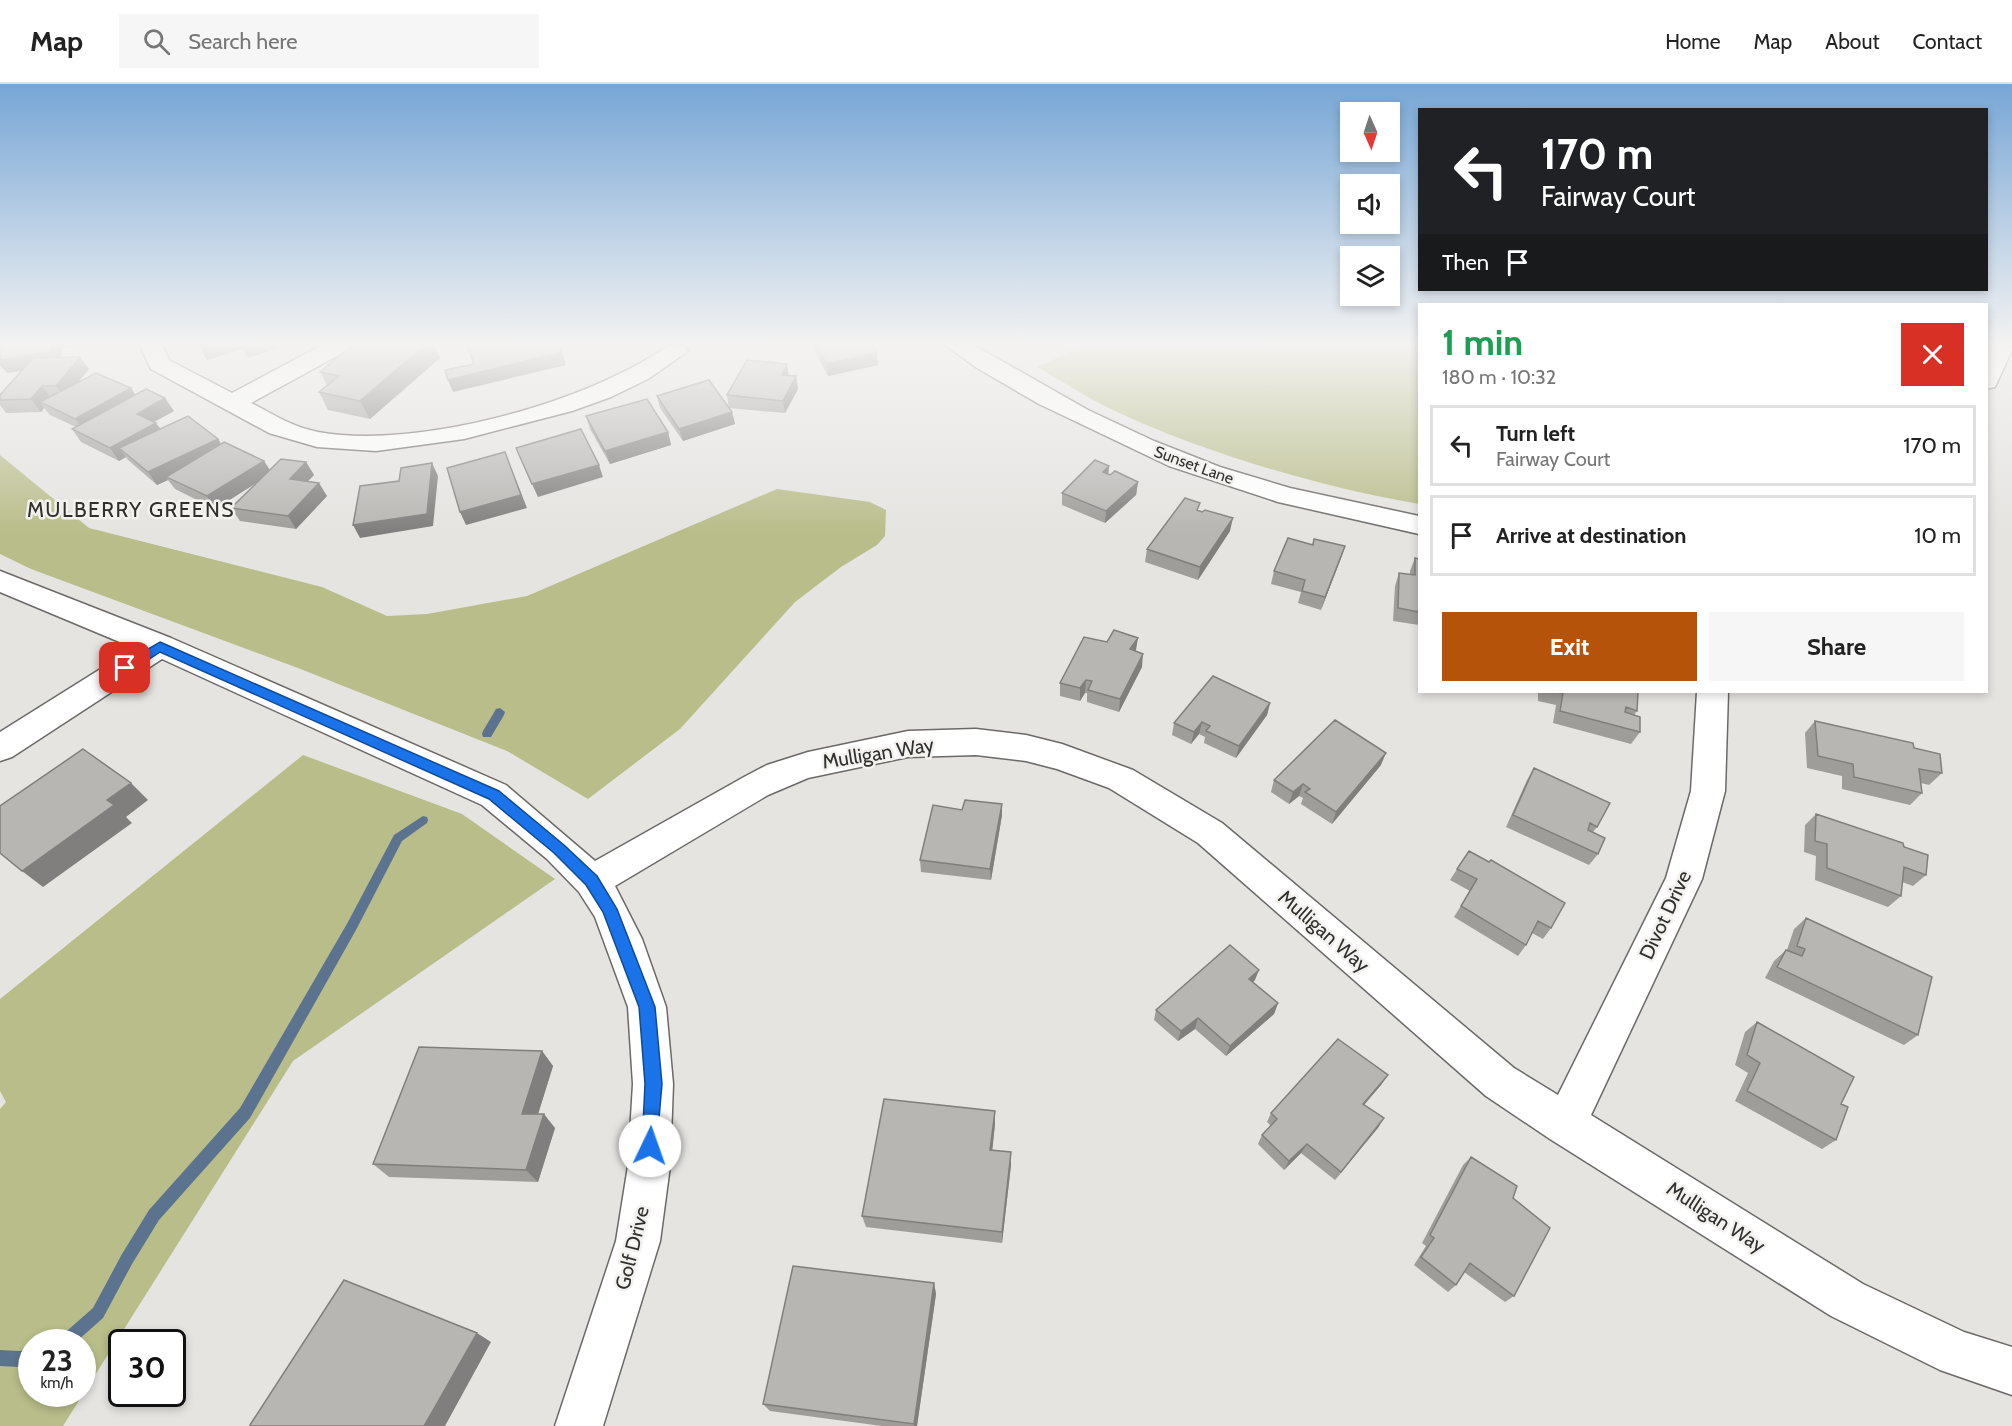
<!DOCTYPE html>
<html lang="en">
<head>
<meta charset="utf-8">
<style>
  body { margin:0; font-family:Cabin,sans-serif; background:#f6f6f6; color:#222; height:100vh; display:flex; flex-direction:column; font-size:22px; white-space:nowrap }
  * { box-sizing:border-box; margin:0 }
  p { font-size:20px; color:#767676 }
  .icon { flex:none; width:33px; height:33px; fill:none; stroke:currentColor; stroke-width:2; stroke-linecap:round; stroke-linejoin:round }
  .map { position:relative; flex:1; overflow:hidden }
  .panel { position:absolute; left:1418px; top:219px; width:570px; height:390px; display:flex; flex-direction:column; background:#fff; border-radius:0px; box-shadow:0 3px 9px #0003 }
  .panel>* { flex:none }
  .guide { position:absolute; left:1418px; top:24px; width:570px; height:183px; border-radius:0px; box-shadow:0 3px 9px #0003; background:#202124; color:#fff; overflow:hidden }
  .needle { width:39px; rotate:177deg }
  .buttons { position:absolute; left:1340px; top:18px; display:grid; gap:12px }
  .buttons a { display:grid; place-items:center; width:60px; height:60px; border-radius:0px; background:#fff; box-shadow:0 3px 9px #0003; font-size:30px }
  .speed { position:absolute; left:18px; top:1245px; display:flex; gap:12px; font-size:30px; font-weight:700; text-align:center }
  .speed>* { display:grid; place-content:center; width:78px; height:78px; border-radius:50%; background:#fff; box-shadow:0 3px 9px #0003; line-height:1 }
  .speed small { font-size:15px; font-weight:400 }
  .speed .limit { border:3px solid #111; border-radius:9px; background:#fff; color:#111 }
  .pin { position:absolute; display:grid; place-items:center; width:51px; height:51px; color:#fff; margin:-26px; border-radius:12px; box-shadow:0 3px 9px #0006 }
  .me { position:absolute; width:66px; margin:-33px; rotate:3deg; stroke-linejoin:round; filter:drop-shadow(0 0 4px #0008) }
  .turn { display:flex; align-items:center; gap:21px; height:126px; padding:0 24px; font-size:27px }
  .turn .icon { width:78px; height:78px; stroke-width:2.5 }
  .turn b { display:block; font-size:42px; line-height:51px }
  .then { display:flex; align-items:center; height:57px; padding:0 24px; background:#0003; gap:12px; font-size:22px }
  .round { display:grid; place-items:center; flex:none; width:63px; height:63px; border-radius:0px; background:#f6f6f6 }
  .overview { display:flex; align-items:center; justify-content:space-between; height:102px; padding:0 24px }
  h1 { font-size:36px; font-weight:700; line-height:45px; color:#1e9e55 }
  .cta { display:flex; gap:12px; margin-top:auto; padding:12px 24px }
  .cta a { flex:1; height:69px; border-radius:0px; background:#b45309; color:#fff; font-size:24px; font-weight:700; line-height:69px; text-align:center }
  .cta a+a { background:#f6f6f6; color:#222 }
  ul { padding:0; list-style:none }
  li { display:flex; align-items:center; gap:18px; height:81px; margin:0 12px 9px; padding:0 12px; border:3px solid #e0e0e0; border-radius:0px }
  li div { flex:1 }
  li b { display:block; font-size:22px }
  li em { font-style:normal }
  header { display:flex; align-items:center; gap:36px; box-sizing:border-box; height:84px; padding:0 30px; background:#fff; border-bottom:2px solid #e0e0e0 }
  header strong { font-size:28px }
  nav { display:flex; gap:33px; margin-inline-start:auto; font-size:21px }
  .search { width:420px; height:54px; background:#f6f6f6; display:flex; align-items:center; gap:15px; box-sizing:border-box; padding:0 21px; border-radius:0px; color:#767676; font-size:22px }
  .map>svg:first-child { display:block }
</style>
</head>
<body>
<header>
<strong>Map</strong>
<div class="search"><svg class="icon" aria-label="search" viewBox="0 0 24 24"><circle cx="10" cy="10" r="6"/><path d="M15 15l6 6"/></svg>Search here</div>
<nav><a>Home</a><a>Map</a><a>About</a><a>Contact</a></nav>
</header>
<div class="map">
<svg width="2012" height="1342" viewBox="0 0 2012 1342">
  <rect width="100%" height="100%" fill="#e6e4e1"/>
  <!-- green -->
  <path fill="#b9bd8a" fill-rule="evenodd" d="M 1088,260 L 1419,260 L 1419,420 C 1323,404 1201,368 1113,326 C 1087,314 1062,297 1037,283 Z
    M 0,371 L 89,444 L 322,503 L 387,532 L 427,530 L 527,512 L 777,405 L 870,418 L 886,426 L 885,452 L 877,461 L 841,483 L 795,518 L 680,645 L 588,715 L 507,667 L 298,584 L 31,485 L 0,470 Z
    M 303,671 L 462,730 L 555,795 L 293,977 L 63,1342 L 0,1342 L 0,1025 L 6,1018 L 0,1007 L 0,915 ZM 82,1258 L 82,1310 L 32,1310 L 32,1258 Z"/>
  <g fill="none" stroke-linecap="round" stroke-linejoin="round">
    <!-- stream -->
    <path fill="#5c7390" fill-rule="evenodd" d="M 500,624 L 505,628 L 504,631 L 491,653 L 483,653 L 482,650 L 483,647 L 496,625 Z
      M 423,732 L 427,733 L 428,736 L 427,739 L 402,757 L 356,846 L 250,1034 L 159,1136 L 132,1180 L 103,1234 L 76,1258 L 58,1258 L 60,1253 L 93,1224 L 122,1170 L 149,1126 L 240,1024 L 348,838 L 394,751 Z
      M 32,1265 L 32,1280 L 19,1283 L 0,1282 L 0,1266 L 19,1267 Z"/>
    <defs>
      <path id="minor" d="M 139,260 L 162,260 L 169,276 L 232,309 L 324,260 L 353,260 L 350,265 L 251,319 C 273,330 292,343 318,348 C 417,366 586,319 668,262 L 684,262 L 688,267 L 648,295 L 611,313 L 572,327 L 464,355 L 376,367 L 317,363 L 269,349 L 151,285 Z
        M 944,260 L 972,260 L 1088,326 L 1154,357 L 1220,383 L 1290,404 L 1419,432 L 1419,450 L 1278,418 L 1169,382 L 1039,320 L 977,284 Z
        M 1991,260 L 2012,260 L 2012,266 L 1995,303 L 1986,305 L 1986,272 Z
        M 0,487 L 171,554 L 506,701 L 595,777 L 744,693 L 767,681 L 808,668 L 908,647 L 976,645 L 1026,651 L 1062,660 L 1133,686 L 1222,739 L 1514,984 L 1558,1011 L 1666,794 L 1691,707 L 1697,608 L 1728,608 L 1725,707 L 1702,795 L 1591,1031 L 1863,1200 L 1964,1248 L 2012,1263 L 2012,1311 L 1940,1286 L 1831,1232 L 1550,1055 L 1486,1012 L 1198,759 L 1109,704 L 1057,685 L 1026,677 L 976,671 L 908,673 L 808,694 L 768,711 L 615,802 L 642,855 L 666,923 L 673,1000 L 670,1082 L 660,1157 L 603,1342 L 555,1342 L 616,1157 L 628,1082 L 633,1000 L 628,923 L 595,833 L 579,808 L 547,775 L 482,721 L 162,575 L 12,673 L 0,677 L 0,648 L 134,564 L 0,508 Z"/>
    </defs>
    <!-- minor casing -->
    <use href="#minor" stroke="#6b6a67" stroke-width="3"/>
    <!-- minor -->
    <use href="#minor" fill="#fff" fill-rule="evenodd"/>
  </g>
  <!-- wall -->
  <path fill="#9e9d9a" d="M 2,260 L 84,260 L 63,264 L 61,273 L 89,285 L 78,298 L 131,304 L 135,311 L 174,327 L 154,338 L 161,345 L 218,355 L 221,360 L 270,386 L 306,378 L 314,391 L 307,398 L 327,412 L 296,445 L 240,437 L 231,424 L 257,399 L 215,425 L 175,405 L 168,396 L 157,401 L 128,376 L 126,373 L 119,377 L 81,358 L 72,345 L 76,343 L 50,331 L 44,324 L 41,328 L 6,329 L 0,321 L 0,311 L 22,287 L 7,289 L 0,281 L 0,268 Z
    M 811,260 L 872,260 L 878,281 L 828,292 Z
    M 376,263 L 440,274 L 370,335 L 328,326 L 319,308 L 327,301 L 320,288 Z
    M 789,291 L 796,292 L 798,305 L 785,329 L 729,324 L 727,311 Z
    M 657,312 L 732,328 L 735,340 L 683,357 L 660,324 Z
    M 586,332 L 668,348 L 671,361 L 610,380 L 590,345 Z
    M 1109,382 L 1108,390 L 1138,398 L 1136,411 L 1105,439 L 1062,421 L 1062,409 Z
    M 1199,427 L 1230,447 L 1198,496 L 1145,478 L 1147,465 Z
    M 1314,455 L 1345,462 L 1341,474 L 1321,526 L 1298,519 L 1301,508 L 1271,500 L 1274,487 L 1312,461 Z
    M 1415,474 L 1419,475 L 1419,541 L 1393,537 L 1395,502 L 1399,489 L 1410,491 L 1410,487 Z
    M 1136,566 L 1136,567 L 1142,583 L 1119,628 L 1087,618 L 1087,609 L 1085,609 L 1080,617 L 1060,612 L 1060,599 Z
    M 1538,608 L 1638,608 L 1637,627 L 1634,631 L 1640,648 L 1631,660 L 1553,639 L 1556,621 L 1538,617 Z
    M 1270,619 L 1267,631 L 1236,674 L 1204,659 L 1205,653 L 1199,650 L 1191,660 L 1172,651 L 1174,639 Z
    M 1815,637 L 1914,664 L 1942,689 L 1929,701 L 1921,699 L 1922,709 L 1910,721 L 1842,705 L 1842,692 L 1807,684 L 1805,649 Z
    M 1381,681 L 1332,740 L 1301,720 L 1303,714 L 1299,712 L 1289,720 L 1271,708 L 1274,696 Z
    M 1534,684 L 1597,743 L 1593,748 L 1598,770 L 1589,781 L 1506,743 L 1527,696 Z
    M 1816,730 L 1904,763 L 1926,791 L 1913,802 L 1902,798 L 1901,812 L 1888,823 L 1815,796 L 1816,772 L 1804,768 L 1805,741 Z
    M 1002,731 L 991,796 L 921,788 L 920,776 Z
    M 1469,767 L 1551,844 L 1543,855 L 1532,849 L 1526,861 L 1518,872 L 1454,833 L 1470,807 L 1450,796 Z
    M 1806,834 L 1918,951 L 1904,961 L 1765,894 L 1774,877 L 1786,866 L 1787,866 L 1794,845 Z
    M 1255,896 L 1253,898 L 1278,919 L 1274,930 L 1226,972 L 1195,945 L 1178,957 L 1154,936 L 1156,926 Z
    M 1757,938 L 1841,1020 L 1836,1056 L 1822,1065 L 1735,1017 L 1748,989 L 1735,981 L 1745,948 Z
    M 542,967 L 553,982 L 538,1030 L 555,1044 L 538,1098 L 389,1093 L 373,1080 Z
    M 1388,991 L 1381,1001 L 1364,1021 L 1384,1034 L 1335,1096 L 1301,1069 L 1284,1086 L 1258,1060 L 1262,1051 L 1271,1042 L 1267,1038 L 1271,1029 Z
    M 995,1040 L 992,1066 L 1011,1068 L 1011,1081 L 1002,1159 L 866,1143 L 862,1132 Z
    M 1471,1073 L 1513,1114 L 1514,1212 L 1505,1218 L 1464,1188 L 1456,1201 L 1448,1208 L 1414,1181 L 1426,1162 L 1422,1159 L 1463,1081 Z
    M 934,1199 L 936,1210 L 917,1342 L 882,1342 L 770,1327 L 763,1320 Z"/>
  <!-- shaded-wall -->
  <path fill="#817f7d" d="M 52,260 L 84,260 L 63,264 L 59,280 L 7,289 L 0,281 L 0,276 Z
    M 197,260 L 239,260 L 242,265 L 207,276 Z
    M 240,260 L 292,260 L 248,274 Z
    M 426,260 L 434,260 L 440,274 L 370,335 L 360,317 Z
    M 562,268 L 566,281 L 453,308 L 448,296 Z
    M 877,269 L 878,281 L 828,292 L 827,280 Z
    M 80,273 L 89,285 L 65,314 L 56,302 Z
    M 787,280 L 789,293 L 782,291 Z
    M 796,292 L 798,305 L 785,329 L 783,317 Z
    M 42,302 L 52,315 L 40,318 L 44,324 L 41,328 L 31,315 Z
    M 131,304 L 139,317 L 85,347 L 75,335 Z
    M 165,314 L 174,327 L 146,342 L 137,330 Z
    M 732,328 L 735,340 L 683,357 L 679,345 Z
    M 156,339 L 165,351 L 119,364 L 126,373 L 119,377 L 110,364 Z
    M 668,348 L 671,361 L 610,380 L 605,367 Z
    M 218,355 L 226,368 L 166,393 L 168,396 L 157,401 L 148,388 Z
    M 505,368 L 527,424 L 466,441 L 460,428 Z
    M 264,377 L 272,389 L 215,425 L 207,412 Z
    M 306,378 L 314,391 L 297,408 L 290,395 Z
    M 432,379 L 438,392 L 433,442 L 360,454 L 353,441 Z
    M 599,381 L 603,393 L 538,413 L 532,400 Z
    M 1109,382 L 1108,394 L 1103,388 Z
    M 1138,398 L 1136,411 L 1105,439 L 1106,427 Z
    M 319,399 L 327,412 L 296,445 L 288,432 Z
    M 1233,434 L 1230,447 L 1198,496 L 1200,483 Z
    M 1345,462 L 1341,474 L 1321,526 L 1325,513 Z
    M 1138,554 L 1136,566 L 1129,578 L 1130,565 Z
    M 1143,570 L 1142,583 L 1119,628 L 1120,615 Z
    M 1086,596 L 1085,609 L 1080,617 L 1080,604 Z
    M 1270,619 L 1267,631 L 1236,674 L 1239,662 Z
    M 1202,638 L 1199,650 L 1191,660 L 1194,648 Z
    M 1386,669 L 1381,681 L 1332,740 L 1336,728 Z
    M 131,699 L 148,716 L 126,733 L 132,739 L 43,803 L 22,787 L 107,716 Z
    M 1303,700 L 1299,712 L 1289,720 L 1293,708 Z
    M 1002,720 L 1002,731 L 991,796 L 990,785 Z
    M 1259,886 L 1255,896 L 1245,905 L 1249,895 Z
    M 1278,919 L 1274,930 L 1226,972 L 1230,962 Z
    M 1198,934 L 1195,945 L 1178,957 L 1181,947 Z
    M 542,967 L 553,982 L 534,1043 L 522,1030 Z
    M 1388,991 L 1381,1001 L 1357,1029 L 1363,1020 Z
    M 995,1027 L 995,1040 L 991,1079 L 990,1066 Z
    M 544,1030 L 555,1044 L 538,1098 L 526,1086 Z
    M 1384,1034 L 1378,1044 L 1335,1096 L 1341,1088 Z
    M 1307,1060 L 1301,1069 L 1284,1086 L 1289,1077 Z
    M 1011,1068 L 1011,1081 L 1002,1159 L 1002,1148 Z
    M 934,1199 L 936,1210 L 917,1342 L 914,1342 L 914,1340 Z
    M 477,1249 L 491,1258 L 445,1342 L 424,1342 Z"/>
  <!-- building -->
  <path fill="#b8b6b3" stroke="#817f7d" stroke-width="1.5" d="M 2,260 L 52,260 L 50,268 L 0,276 L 0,268 Z
    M 354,260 L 361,260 L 376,263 L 379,260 L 426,260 L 360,317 L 319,308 L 339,292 L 320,288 Z
    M 481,260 L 558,260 L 562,268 L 448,296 L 445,286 L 474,280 L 468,263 Z
    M 815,260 L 872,260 L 877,269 L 827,280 Z
    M 80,273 L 56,302 L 42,302 L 31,315 L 0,316 L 0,311 L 33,274 Z
    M 747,276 L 787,280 L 782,291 L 796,292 L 783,317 L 727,311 Z
    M 96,289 L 131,304 L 75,335 L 40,318 Z
    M 709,296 L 732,328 L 679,345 L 657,312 Z
    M 146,305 L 165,314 L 137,330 L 156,339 L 110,364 L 72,345 Z
    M 647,315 L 668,348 L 605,367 L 586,332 Z
    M 188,332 L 218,355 L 148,388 L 119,364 Z
    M 581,345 L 599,381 L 532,400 L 516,364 Z
    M 224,358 L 264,377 L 207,412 L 166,393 Z
    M 505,368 L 521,411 L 460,428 L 447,384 Z
    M 281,375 L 306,378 L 290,395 L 319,399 L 288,432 L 231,424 Z
    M 1095,376 L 1109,382 L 1103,388 L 1110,391 L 1115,387 L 1138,398 L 1106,427 L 1062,409 Z
    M 432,379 L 427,430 L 353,441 L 360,402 L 399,397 L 401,384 Z
    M 1185,414 L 1200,419 L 1197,426 L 1202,428 L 1205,426 L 1233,434 L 1200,483 L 1147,465 Z
    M 1288,454 L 1313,461 L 1314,455 L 1345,462 L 1325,513 L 1302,507 L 1305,496 L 1274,487 Z
    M 1415,474 L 1419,475 L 1419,528 L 1398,524 L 1399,489 L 1415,491 Z
    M 1114,546 L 1138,554 L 1130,565 L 1143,570 L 1120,615 L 1088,606 L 1092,597 L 1086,596 L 1080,604 L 1060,599 L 1084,553 L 1107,558 Z
    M 1213,592 L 1270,619 L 1239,662 L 1206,647 L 1210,642 L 1202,638 L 1194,648 L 1174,639 Z
    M 1556,608 L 1638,608 L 1637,627 L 1626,623 L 1625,628 L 1640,633 L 1640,648 L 1560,627 L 1563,609 Z
    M 1335,636 L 1386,669 L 1336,728 L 1305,708 L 1310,705 L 1303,700 L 1293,708 L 1274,696 Z
    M 1815,637 L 1913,659 L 1914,664 L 1940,670 L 1942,689 L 1919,685 L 1922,709 L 1854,693 L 1853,680 L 1818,672 Z
    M 83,665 L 131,699 L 107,716 L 114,721 L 22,787 L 0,769 L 0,722 Z
    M 1534,684 L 1610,719 L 1597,743 L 1590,739 L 1588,746 L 1605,754 L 1598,770 L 1513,731 Z
    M 965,716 L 1002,720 L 990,785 L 920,776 L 933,721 L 962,726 Z
    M 1816,730 L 1903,759 L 1904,763 L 1928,771 L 1926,791 L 1904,783 L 1901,812 L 1827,784 L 1827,760 L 1815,757 Z
    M 1469,767 L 1489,778 L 1491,776 L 1565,819 L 1551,844 L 1538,837 L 1526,861 L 1461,822 L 1477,795 L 1457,785 Z
    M 1806,834 L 1932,893 L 1918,951 L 1777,883 L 1786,866 L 1802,872 L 1805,865 L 1797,862 Z
    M 1230,861 L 1259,886 L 1249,895 L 1278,919 L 1230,962 L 1198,934 L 1181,947 L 1156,926 Z
    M 1757,938 L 1854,993 L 1841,1020 L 1848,1023 L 1836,1056 L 1747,1007 L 1760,979 L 1747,971 Z
    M 1338,955 L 1388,991 L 1363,1020 L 1384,1034 L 1341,1088 L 1307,1060 L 1289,1077 L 1262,1051 L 1277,1035 L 1271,1029 Z
    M 419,963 L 542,967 L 522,1030 L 544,1030 L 526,1086 L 373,1080 Z
    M 884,1015 L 995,1027 L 990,1066 L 1011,1068 L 1002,1148 L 862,1132 Z
    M 1471,1073 L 1517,1102 L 1513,1114 L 1550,1144 L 1514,1212 L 1470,1179 L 1456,1201 L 1421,1173 L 1434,1154 L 1430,1151 Z
    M 793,1182 L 934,1199 L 914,1340 L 763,1320 Z
    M 344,1196 L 477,1249 L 424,1342 L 252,1342 L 250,1341 Z"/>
  <!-- sky -->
  <linearGradient id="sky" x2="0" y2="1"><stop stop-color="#77a6d5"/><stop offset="0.58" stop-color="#f4f3f2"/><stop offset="1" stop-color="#f4f3f2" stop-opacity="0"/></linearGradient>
  <rect width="2012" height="448" fill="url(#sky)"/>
  <!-- route -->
  <path fill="#1a73e8" stroke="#114b97" stroke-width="1.5" d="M 160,558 L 499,707 L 564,761 L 597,792 L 617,825 L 655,923 L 662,1000 L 656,1068 L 650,1070 L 644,1068 L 642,1062 L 645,1000 L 639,923 L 603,828 L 586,801 L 554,769 L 489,715 L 160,568 L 130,588 L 121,588 L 121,581 Z"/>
  <g text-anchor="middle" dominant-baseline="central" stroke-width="5" stroke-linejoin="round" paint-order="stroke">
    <!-- far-street labels -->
    <g font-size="16" fill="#31302f" stroke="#f3f2ef">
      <text transform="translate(1194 381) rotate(20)">Sunset Lane</text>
    </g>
    <!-- street labels -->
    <g font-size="20" fill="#31302f" stroke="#f3f2ef">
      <text transform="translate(878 669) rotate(-9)">Mulligan Way</text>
      <text transform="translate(1665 831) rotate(-65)">Divot Drive</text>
      <text transform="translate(1324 847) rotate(41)">Mulligan Way</text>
      <text transform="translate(1716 1133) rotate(33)">Mulligan Way</text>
      <text transform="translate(632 1164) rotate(-76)">Golf Drive</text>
    </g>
    <!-- neighbourhood labels -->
    <g font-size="21" letter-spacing="1.5" fill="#31302f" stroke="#f3f2ef">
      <text x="131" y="425">MULBERRY GREENS</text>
    </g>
  </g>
</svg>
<div class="buttons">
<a><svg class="needle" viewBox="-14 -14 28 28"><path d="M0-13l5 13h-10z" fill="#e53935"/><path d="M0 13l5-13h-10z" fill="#767676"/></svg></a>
<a><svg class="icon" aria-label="sound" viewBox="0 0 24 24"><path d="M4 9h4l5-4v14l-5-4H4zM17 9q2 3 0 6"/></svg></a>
<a><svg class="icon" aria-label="layers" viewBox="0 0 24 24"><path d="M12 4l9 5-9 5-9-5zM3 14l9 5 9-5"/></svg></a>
</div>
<div class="speed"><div>23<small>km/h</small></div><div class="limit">30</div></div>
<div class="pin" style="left:125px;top:584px;background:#d93025"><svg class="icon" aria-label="arrive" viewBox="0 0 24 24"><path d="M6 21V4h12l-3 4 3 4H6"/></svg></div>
<svg class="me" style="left:650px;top:1062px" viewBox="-20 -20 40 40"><circle r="19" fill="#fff"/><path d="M0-13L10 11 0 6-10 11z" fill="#1a73e8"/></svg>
<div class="guide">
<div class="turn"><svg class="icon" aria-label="left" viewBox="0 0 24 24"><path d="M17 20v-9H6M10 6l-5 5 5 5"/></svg><div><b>170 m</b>Fairway Court</div></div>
<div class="then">Then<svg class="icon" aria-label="arrive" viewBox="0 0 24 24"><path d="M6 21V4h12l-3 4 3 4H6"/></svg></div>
</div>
<section class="panel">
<div class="overview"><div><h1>1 min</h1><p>180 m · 10:32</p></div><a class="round" style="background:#d93025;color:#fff"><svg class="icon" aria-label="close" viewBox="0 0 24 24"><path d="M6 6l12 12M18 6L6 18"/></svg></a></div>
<ul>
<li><svg class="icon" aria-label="left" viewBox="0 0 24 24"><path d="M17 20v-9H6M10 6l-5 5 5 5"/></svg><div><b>Turn left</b><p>Fairway Court</p></div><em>170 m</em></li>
<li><svg class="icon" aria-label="arrive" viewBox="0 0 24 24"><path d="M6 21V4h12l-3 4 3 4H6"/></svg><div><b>Arrive at destination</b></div><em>10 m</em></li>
</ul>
<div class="cta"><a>Exit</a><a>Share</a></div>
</section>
</div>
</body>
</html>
